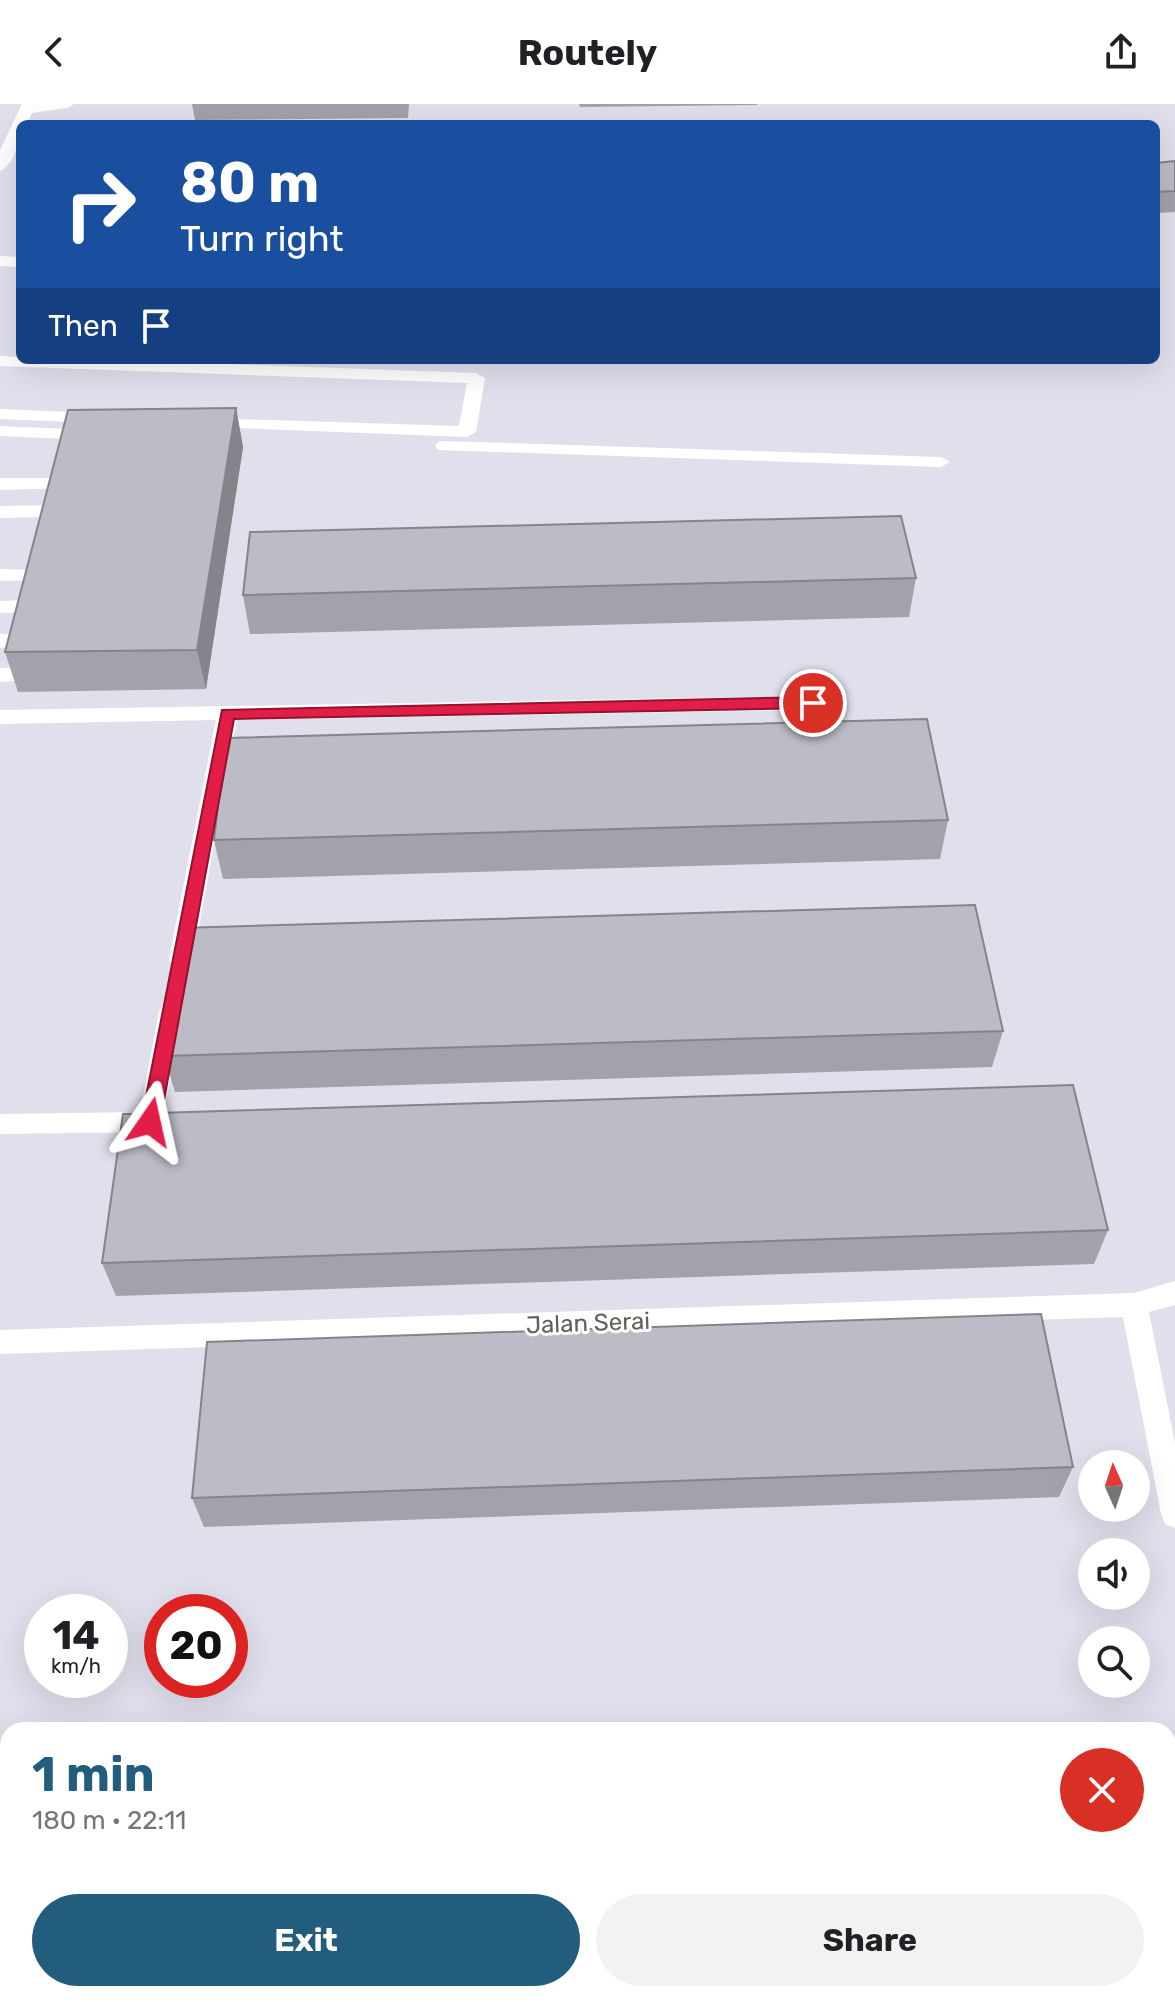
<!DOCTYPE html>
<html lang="en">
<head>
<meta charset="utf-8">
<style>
  body { margin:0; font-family:Rubik,sans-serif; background:#f2f2f2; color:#202124; height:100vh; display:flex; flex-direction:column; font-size:30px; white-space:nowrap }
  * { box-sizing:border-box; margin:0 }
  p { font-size:26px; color:#757577 }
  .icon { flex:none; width:44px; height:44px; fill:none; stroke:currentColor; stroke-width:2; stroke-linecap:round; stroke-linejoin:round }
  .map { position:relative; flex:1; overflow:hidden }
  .details { position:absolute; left:0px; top:1618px; width:1176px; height:280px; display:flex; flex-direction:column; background:#fff; border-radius:24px 24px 0 0; box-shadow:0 8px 32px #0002 }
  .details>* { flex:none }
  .hud { position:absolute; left:16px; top:16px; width:1144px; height:244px; border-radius:12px; box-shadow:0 8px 32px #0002; background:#1a4fa0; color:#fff; overflow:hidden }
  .needle { width:52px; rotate:357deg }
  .fabs { position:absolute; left:1078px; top:1346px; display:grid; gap:16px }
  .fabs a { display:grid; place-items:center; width:72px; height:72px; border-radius:50%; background:#fff; box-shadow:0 8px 32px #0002; font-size:40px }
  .speed { position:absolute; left:24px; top:1490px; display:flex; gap:16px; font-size:40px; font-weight:700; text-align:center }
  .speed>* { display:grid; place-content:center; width:104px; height:104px; border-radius:50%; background:#fff; box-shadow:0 8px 32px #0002; line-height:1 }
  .speed small { font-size:20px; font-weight:400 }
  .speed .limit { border:12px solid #d22; background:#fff; color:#111 }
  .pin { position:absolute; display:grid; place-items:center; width:68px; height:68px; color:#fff; margin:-34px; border:4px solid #fff; border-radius:50%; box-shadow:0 2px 8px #0007 }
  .me { position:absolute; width:88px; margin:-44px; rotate:11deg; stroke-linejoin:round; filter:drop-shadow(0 0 6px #0008) }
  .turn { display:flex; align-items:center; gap:28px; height:168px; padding:0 32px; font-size:36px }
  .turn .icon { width:104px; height:104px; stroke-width:2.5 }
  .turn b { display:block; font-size:56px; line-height:68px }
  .then { display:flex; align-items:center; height:76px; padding:0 32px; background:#0003; gap:16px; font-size:30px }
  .round { display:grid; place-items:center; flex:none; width:84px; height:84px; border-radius:42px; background:#f2f2f2 }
  .overview { display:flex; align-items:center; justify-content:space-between; height:136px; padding:0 32px }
  h1 { font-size:48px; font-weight:700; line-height:60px; color:#235d7e }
  .action { display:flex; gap:16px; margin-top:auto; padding:16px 32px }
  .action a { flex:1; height:92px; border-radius:48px; background:#235d7e; color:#fff; font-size:32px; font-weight:700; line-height:92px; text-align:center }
  .action a+a { background:#f2f2f2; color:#202124 }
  header { display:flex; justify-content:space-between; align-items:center; height:104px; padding:0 32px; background:#fff; font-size:36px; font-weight:700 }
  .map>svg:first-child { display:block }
</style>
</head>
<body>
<header><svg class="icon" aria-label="back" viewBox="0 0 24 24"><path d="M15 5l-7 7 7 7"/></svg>Routely<svg class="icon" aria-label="share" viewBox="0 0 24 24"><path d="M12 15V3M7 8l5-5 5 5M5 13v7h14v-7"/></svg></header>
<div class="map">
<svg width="1175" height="1898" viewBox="0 0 1175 1898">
  <rect width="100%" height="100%" fill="#e0dfec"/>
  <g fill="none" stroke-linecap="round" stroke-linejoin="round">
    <!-- minor -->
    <path fill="#fff" fill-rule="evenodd" d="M 22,0 L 74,0 L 67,4 L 32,9 L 27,20 L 20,20 C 20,35 15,61 0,67 L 0,46 Z
      M 0,152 L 20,153 L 20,163 L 0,162 Z
      M 0,252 L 20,253 L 20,256 L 117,256 L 476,269 L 485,274 L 476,328 L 467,333 L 208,323 L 202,322 L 199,318 L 202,314 L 459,322 L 467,279 L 0,262 Z
      M 0,305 L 96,309 L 105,314 L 96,319 L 0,315 Z
      M 0,322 L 91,326 L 100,331 L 91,336 L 0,332 Z
      M 444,337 L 941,353 L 950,358 L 941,363 L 438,346 L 435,342 L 438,338 Z
      M 70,357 L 79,363 L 69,384 L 0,386 L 0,374 L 56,374 L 64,359 Z
      M 52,401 L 61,407 L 46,476 L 0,477 L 0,465 L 31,466 L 41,413 L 0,414 L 0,402 Z
      M 31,496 L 38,497 L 41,502 L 38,507 L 0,509 L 0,497 Z
      M 23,529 L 30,531 L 33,536 L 30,541 L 0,544 L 0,530 Z
      M 29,563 L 39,570 L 36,575 L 0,578 L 0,564 Z
      M 813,592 L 820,594 L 823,599 L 820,604 L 813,606 L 237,616 L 193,855 L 189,861 L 181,864 L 173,861 L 169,855 L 216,616 L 0,620 L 0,606 Z
      M 171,898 L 179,900 L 183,907 L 161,1025 L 152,1028 L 0,1030 L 0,1010 L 140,1008 L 159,907 L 163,900 Z
      M 1175,1177 L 1175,1201 L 1149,1208 L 1175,1339 L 1175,1424 L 1165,1420 L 1161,1410 L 1123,1213 L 0,1250 L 0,1226 L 1134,1189 Z"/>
  </g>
  <!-- wall -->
  <path fill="#a2a2aa" d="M 192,0 L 409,0 L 408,14 L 195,16 Z
    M 579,0 L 757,0 L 757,1 L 580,3 Z
    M 1175,57 L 1175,108 L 1156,109 L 1156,59 Z
    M 236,304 L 243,343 L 206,585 L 18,588 L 5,548 Z
    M 916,474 L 909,513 L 250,530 L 243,491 Z
    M 948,716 L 940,755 L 223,775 L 214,736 Z
    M 1003,927 L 992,963 L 175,988 L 164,952 Z
    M 1108,1126 L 1094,1160 L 116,1192 L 102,1159 Z
    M 1073,1363 L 1059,1393 L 204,1423 L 192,1394 Z"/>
  <!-- shaded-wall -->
  <path fill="#84848b" d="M 236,304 L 243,343 L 206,585 L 197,546 Z"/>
  <!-- building -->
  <path fill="#bcbcc6" stroke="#84848b" stroke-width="2" d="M 1175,57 L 1175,87 L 1156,88 L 1156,59 Z
    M 236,304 L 197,546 L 5,548 L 68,306 Z
    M 901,412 L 916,474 L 243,491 L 250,428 Z
    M 927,615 L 948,716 L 214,736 L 226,634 Z
    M 975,801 L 1003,927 L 164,952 L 180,824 Z
    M 1073,981 L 1108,1126 L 102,1159 L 123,1010 Z
    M 1041,1210 L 1073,1363 L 192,1394 L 207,1238 Z"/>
  <!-- route -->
  <path fill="#e11d48" stroke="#92132f" stroke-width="2" d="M 813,593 L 821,599 L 813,604 L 234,615 L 160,1018 L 157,1023 L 144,1023 L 141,1018 L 222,606 Z"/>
  <g text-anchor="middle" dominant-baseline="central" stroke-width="6" stroke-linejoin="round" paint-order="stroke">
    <!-- street labels -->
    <g font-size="24" fill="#615f58" stroke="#fff">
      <text transform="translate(588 1219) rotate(-2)">Jalan Serai</text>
    </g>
  </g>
</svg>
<div class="fabs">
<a><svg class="needle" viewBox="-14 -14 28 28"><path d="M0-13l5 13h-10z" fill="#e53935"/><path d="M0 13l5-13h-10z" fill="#757577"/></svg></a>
<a><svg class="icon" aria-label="sound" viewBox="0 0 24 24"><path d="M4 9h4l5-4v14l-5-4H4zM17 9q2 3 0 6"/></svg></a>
<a><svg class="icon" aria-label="search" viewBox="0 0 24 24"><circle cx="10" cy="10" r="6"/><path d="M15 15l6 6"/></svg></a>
</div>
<div class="speed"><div>14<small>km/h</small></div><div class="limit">20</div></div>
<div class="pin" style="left:813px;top:599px;background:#d93025"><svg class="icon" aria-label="arrive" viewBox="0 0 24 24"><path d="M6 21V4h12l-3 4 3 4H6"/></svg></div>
<svg class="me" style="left:150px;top:1018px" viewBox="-20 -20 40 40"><path d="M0-17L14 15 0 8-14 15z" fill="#e11d48" stroke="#fff" stroke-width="4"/></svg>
<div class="hud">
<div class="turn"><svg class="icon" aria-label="right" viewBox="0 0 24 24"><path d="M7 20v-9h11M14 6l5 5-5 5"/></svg><div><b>80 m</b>Turn right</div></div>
<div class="then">Then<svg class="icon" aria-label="arrive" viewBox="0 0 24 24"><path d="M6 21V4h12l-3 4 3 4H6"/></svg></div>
</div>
<section class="details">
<div class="overview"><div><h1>1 min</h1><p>180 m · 22:11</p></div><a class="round" style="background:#d93025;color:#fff"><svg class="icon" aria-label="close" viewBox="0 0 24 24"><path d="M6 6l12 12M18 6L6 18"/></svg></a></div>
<div class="action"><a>Exit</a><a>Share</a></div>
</section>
</div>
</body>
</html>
